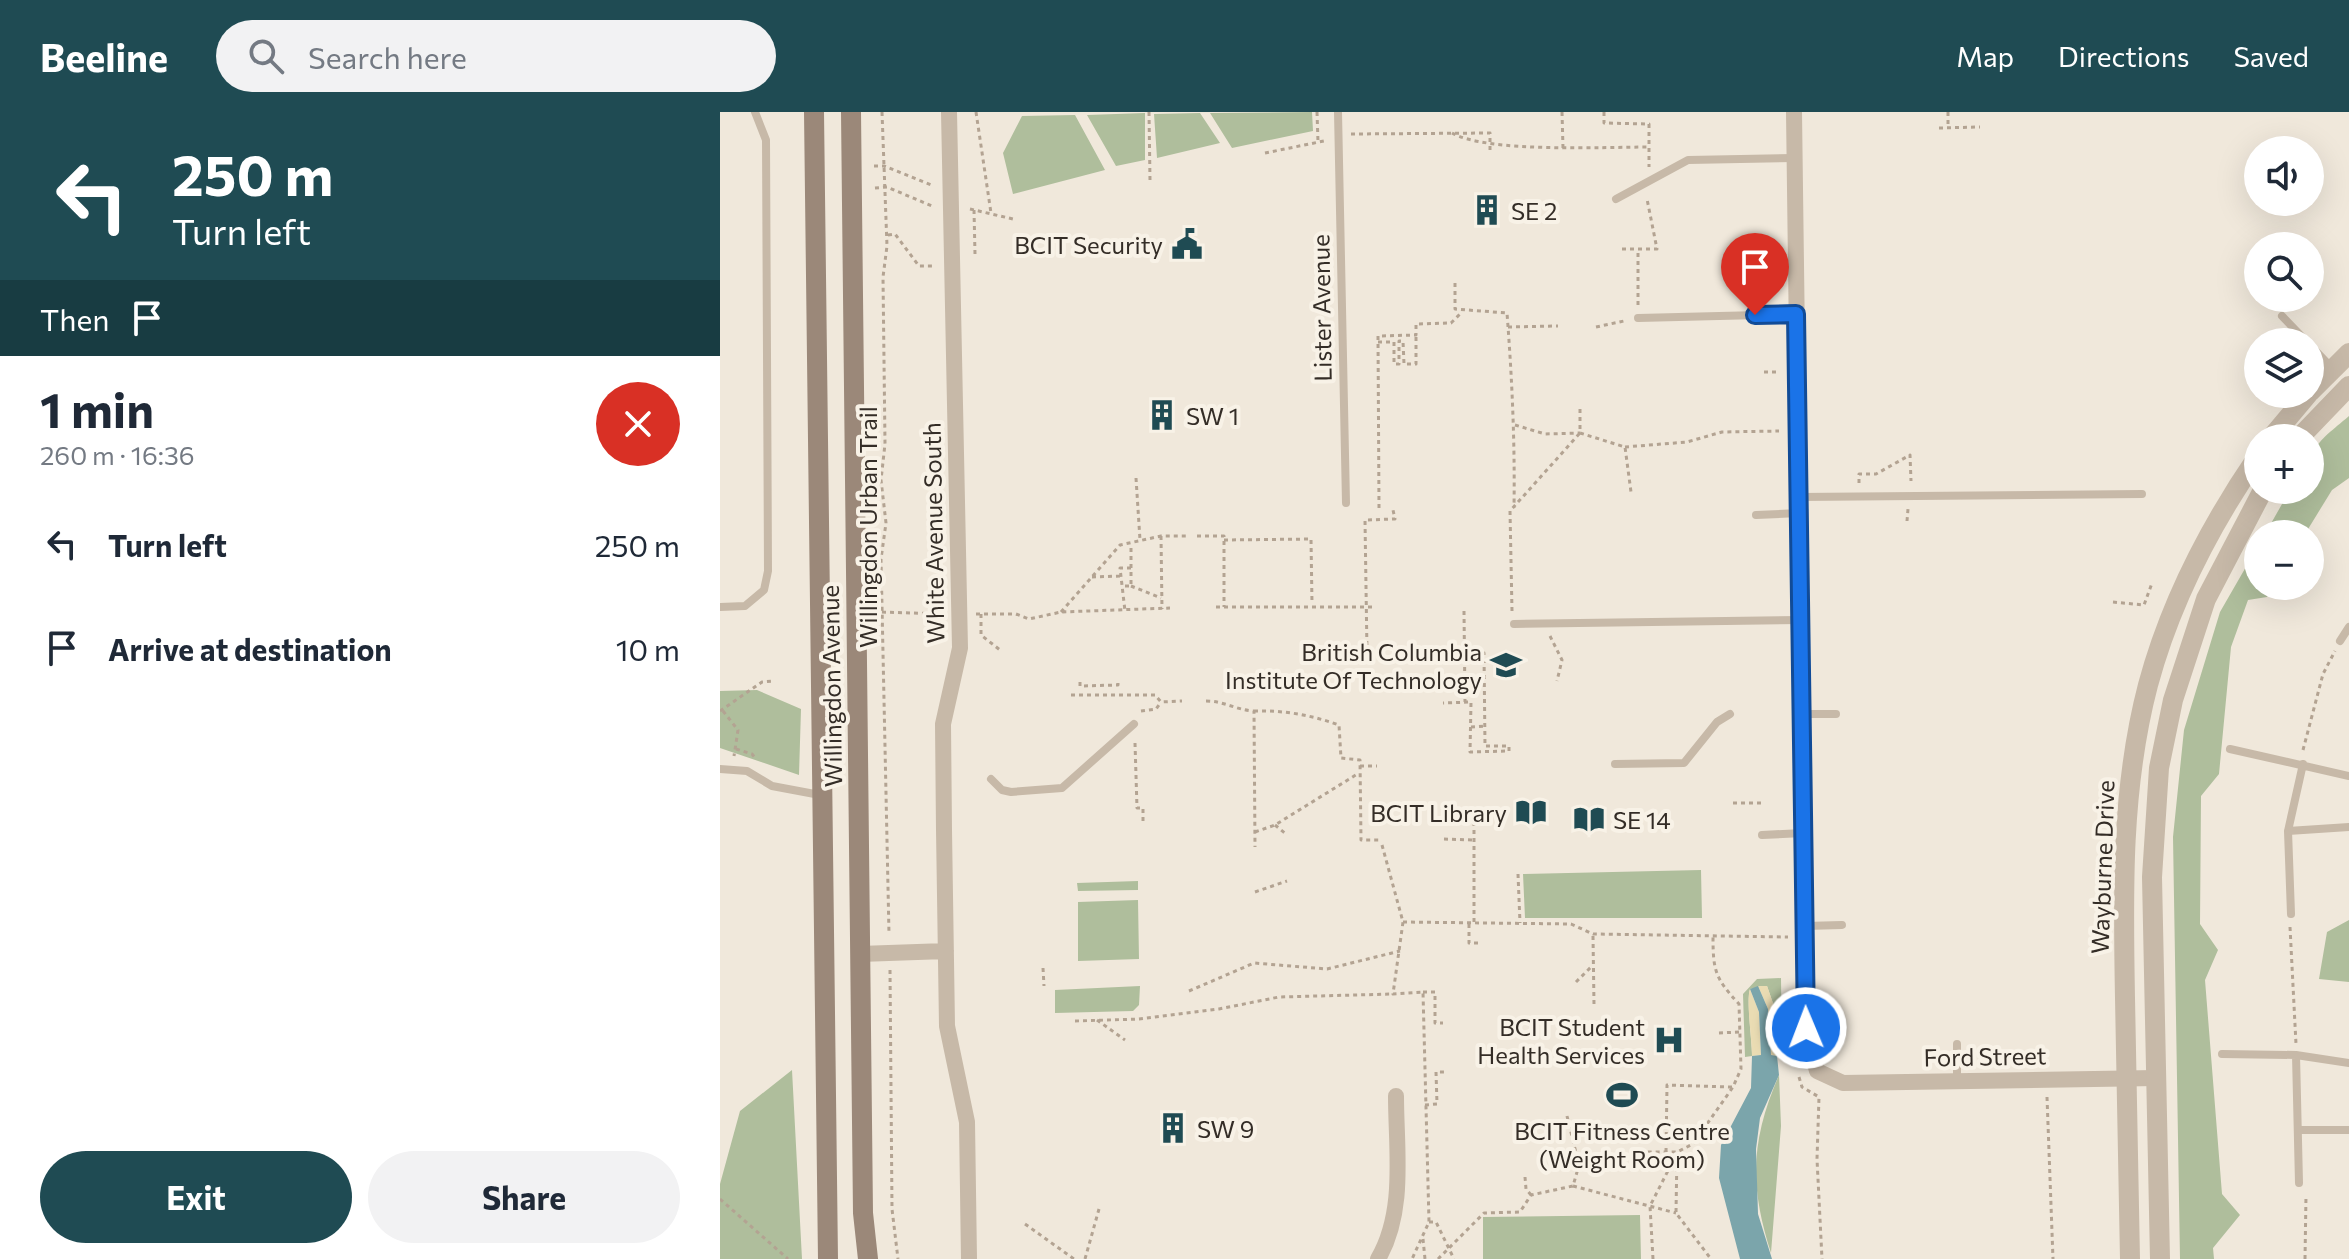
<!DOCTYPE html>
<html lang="en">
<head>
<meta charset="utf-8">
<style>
  body { margin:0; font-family:Commissioner,sans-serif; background:#f2f2f3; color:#1f2937; height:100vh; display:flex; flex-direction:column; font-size:30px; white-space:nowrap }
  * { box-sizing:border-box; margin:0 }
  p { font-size:26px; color:#747a83 }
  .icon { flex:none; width:44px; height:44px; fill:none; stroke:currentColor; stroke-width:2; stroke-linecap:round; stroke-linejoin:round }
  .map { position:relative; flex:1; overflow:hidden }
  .details { display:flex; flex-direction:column; background:#fff; width:720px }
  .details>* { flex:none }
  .hud { background:#1f4b53; color:#fff; overflow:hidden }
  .tools { position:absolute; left:1524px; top:24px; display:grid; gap:16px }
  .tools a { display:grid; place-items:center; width:80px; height:80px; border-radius:50%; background:#fff; box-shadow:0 8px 32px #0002; font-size:40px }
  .pin { position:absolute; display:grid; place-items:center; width:68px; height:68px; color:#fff; margin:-82px -34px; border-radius:50% 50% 50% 0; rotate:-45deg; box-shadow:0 0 8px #0007 }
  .pin .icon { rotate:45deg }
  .me { position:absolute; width:88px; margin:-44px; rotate:359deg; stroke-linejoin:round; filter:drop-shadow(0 0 6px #0008) }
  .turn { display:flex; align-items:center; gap:28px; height:168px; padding:0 40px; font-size:36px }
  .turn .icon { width:104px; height:104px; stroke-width:2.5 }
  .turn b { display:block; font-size:56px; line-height:68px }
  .then { display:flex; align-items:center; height:76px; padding:0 40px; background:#0003; gap:16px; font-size:30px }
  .round { display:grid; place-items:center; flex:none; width:84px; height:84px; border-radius:42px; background:#f2f2f3 }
  .summary { display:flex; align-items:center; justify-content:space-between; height:136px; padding:0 40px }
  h1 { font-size:48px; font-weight:700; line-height:60px }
  .button { display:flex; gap:16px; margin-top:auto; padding:16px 40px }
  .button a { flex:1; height:92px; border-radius:48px; background:#1f4b53; color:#fff; font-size:32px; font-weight:700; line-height:92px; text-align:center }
  .button a+a { background:#f2f2f3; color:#1f2937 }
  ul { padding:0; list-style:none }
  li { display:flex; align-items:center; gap:24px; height:104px; padding:0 40px }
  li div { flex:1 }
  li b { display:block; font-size:30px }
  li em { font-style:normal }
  header { display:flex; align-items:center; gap:48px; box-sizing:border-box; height:112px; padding:0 40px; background:#1f4b53; color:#fff }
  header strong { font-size:38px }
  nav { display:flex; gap:44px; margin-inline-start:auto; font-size:28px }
  .search { width:560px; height:72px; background:#f2f2f3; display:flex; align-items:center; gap:20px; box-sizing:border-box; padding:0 28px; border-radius:44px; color:#747a83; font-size:30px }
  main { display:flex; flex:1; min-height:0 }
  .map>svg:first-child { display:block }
</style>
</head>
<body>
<header>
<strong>Beeline</strong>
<div class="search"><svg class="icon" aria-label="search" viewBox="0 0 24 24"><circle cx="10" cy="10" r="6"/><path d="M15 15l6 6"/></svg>Search here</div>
<nav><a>Map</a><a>Directions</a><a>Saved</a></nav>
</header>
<main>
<section class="details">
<div class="hud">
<div class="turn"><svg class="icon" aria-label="left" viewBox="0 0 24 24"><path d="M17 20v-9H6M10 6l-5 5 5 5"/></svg><div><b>250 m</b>Turn left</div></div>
<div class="then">Then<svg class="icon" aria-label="arrive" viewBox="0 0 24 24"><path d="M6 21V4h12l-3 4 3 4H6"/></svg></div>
</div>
<div class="summary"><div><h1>1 min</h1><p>260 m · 16:36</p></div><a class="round" style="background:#d93025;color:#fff"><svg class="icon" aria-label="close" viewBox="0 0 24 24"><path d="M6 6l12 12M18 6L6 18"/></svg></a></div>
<ul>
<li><svg class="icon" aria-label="left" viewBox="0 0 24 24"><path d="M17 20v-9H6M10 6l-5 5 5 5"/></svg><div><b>Turn left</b></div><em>250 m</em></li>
<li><svg class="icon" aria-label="arrive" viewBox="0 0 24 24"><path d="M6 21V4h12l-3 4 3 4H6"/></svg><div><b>Arrive at destination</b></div><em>10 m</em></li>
</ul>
<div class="button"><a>Exit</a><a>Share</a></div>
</section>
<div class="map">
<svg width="1629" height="1147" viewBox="0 0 1629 1147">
  <rect width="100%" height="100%" fill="#f0e8db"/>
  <!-- green -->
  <path fill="#afbe9c" d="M 592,0 L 593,19 L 512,36 L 490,1 Z
    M 425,1 L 425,48 L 396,54 L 367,3 Z
    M 480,1 L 500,31 L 437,46 L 434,2 Z
    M 355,3 L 385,58 L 293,82 L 283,41 L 302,4 Z
    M 1629,304 L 1629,366 L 1612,378 L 1585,422 L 1545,422 L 1570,378 L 1590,378 C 1590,332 1595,333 1629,304 Z
    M 1538,434 L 1538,474 L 1554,474 L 1547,485 L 1528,488 L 1511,535 L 1499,662 L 1481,684 L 1480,812 L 1498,838 L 1485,868 L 1502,1082 L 1520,1103 L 1493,1136 L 1494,1147 L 1460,1147 L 1453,725 L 1464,618 L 1500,500 Z
    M 37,578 L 81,597 L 79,663 L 0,636 L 0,579 Z
    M 981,758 L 982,806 L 805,806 L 803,762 Z
    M 418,769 L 418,778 L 358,779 L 357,771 Z
    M 418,788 L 419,847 L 358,849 L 358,790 Z
    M 1629,808 L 1629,870 L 1599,867 L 1607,820 Z
    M 1061,866 L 1062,946 L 1057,944 L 1055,897 L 1047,874 L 1030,877 C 1026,888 1032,928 1032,944 L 1025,945 L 1023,882 L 1037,867 Z
    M 420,874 L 419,893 L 413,899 L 335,901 L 335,878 Z
    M 72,958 L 82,1147 L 0,1147 L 0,1072 L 20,999 Z
    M 1059,963 L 1061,1014 L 1051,1141 C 1029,1073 1031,1028 1059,963 Z
    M 920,1103 L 921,1147 L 763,1147 L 763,1105 Z"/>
  <!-- sand -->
  <path fill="#eadcb3" d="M 1038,874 L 1047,874 L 1055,897 L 1057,944 L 1051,943 L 1048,897 Z
    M 1030,877 L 1039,900 L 1041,943 L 1032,944 C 1032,927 1026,889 1030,877 Z"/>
  <!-- water -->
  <path fill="#7ba5ab" d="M 1038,874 L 1048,897 L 1051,943 L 1057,944 L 1059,963 L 1040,1006 L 1036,1037 L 1038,1102 L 1052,1147 L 1020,1147 L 999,1066 L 1001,1033 L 1031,976 L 1032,944 L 1041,943 L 1039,900 L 1030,877 Z"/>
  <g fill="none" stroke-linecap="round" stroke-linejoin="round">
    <!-- path -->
    <path stroke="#b3a392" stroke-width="3" stroke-dasharray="4 4" stroke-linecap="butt" d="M 162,0 L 167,134 L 163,165 L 165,332 L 161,368 L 166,411 L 161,447 L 169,822
      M 256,0 L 271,101
      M 429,0 L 430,68
      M 597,0 L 598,30
      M 842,0 L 843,36
      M 884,0 L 884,11 L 929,12 L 929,55
      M 1228,0 L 1228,16
      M 1219,16 L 1260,15
      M 732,21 C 768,41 883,35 929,35
      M 631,22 L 770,21 L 770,42
      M 545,41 L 604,29
      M 154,54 L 164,54 L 214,74
      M 155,76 L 167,75 L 212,94
      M 250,97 L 293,107
      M 254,98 L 255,142
      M 168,123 L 175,122 L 199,154 L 215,154
      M 902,137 L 937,137 L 927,87
      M 735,171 L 735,197 L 787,201 C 792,266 795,330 794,396
      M 918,193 L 918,137
      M 788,215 L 838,214
      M 876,215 L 904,209
      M 658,230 L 674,230 L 674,252 L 679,252 L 679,229 L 683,229 L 684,252 L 696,252 L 696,223
      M 1044,260 L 1060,260
      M 860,297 L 860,321 L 905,335 L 911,380
      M 795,313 L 825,322 L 860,321
      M 905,335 L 967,330 L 1002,320 L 1059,319
      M 416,366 L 420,428
      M 1139,371 L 1139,362 L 1156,362 L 1190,343 L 1191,369
      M 659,396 L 658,224 L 696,223 L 696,212 L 731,211 L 742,200
      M 1187,409 L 1188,397
      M 441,424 L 442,497
      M 477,424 L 504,424 L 504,495
      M 504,428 L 591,427 L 592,492
      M 411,456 L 411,432
      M 372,465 L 400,464
      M 405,474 L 411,474 L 411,456 L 400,456 L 405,499
      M 411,474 L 441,486
      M 1393,490 L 1424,493 L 1432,471
      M 496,495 L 656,495
      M 744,499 L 745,590
      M 792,499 L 790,399 L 860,321
      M 162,500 L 222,502
      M 341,500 L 400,433 L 441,424 L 467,424
      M 256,502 L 296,502 L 309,507 L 341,500 L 450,496
      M 261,502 L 261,523 L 280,538
      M 830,524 L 842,548 L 837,569
      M 647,541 L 645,408 L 675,407 L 673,398
      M 722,542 L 764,541 L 765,634 L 789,634 L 789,639 L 750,640 L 751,590 L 723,591
      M 360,570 L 360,574 L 398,573 L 398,570
      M 351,583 L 435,583 L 441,590 L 462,589
      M 486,589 C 504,589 516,598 534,599 L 535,735
      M 0,599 L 42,570 L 54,569
      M 3,599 L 18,618 L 14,644
      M 421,599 L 436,597 L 441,590
      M 534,599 C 563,598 591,603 619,613 L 621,646 L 640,648 L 641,728 L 662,728
      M 751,615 L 766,614
      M 415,631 L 417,696 L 423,696 L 423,713
      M 16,637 L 32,642 L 36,647
      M 1583,638 L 1603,562 L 1615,539
      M 640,654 L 657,654
      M 1013,691 L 1042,691
      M 754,702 L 754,810
      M 555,713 L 566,722
      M 535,720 L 555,713 L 639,661
      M 724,727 L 755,728
      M 662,733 L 683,810 L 673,882 L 703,880 L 709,1110 L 692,1147
      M 798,762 L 800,811
      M 535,780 L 567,769
      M 683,810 L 851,812 L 873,822 L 1068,825
      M 749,812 L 749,831 L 758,831
      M 1570,815 L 1576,932
      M 873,824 L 874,892
      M 323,856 L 324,874
      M 170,858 L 172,1097 L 178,1147
      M 856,870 L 873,853
      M 469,879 L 534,851 L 607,857 L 680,839
      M 703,880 L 715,880 L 715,911 L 723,911
      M 377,908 L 405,928
      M 355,909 L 419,907 L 499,897 L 559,885 L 673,882
      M 999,921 L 1019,920
      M 1079,965 L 1082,975 L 1099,985 L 1097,1047 L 1102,1147
      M 1327,985 L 1333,1147
      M 705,993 L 717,992 L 716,960 L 724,960
      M 847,1004 L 859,1053
      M 946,1040 L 947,973 L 1012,975
      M 957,1040 L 956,1101 L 991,1147
      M 805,1065 L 806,1077 L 811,1083
      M 853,1074 L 956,1101
      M 0,1087 L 68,1147
      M 709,1110 L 716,1110 L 734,1147
      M 305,1112 L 354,1147
      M 703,1127 L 705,1147
      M 365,1147 L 379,1097
      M 718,1147 L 764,1101 L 800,1100 L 811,1083 L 853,1074 L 859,1053 L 927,1040 L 957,1040 L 973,1032 L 1013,975 L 1021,957 L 1019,892 C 995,866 993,859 993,824
      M 933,1147 L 930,1094 L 957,1041
      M 1585,1147 L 1586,1083"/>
    <!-- service -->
    <path stroke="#c7b9a8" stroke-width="8" d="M 618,0 L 626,391
      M 896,87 L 968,48 L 1074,46
      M 1562,204 L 1587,230
      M 918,206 L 1076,202
      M 1590,233 L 1612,256
      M 1079,385 L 1422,382
      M 1036,403 L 1079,401
      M 0,495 L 25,494 L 44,478 L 48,459 L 46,28 L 35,0
      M 794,512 L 1080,508
      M 1620,529 L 1629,515
      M 1082,602 L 1116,602
      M 1510,637 L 1629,664
      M 895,652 L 964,651 L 997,610 L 1010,602
      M 0,657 L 27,659 L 52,674 L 100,683
      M 271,667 L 282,678 L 291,680 L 342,676 L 414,612
      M 1568,719 L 1629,715
      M 1042,723 L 1083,721
      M 1571,802 L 1568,719 L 1583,652
      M 1085,814 L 1122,813
      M 1237,932 L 1237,969
      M 1502,942 L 1576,943 L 1629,951
      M 1576,943 L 1579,1071
      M 1578,1018 L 1629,1018"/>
    <!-- minor -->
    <path stroke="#c7b9a8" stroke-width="16" d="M 229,0 L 240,536 L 223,612 L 224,718 L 227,914 L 247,1010 L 249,1147
      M 1074,0 L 1086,916 L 1097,959 L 1123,971 L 1436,966
      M 140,842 L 226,839
      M 658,1147 C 686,1099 676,1038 676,984"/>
    <!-- tertiary -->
    <path stroke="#c7b9a8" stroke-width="20" d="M 1590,280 L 1629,241
      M 1551,326 L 1588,282
      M 1579,326 L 1629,274
      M 1410,1147 C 1409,1060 1407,973 1405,886 C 1403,780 1401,676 1428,573 C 1450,491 1490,414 1538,344
      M 1440,1147 L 1432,765 L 1439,656 L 1453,588 L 1486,487 L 1543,378"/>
    <!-- secondary -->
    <path stroke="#9b8879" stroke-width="20" d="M 94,0 L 108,1147
      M 131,0 L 143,1101 L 148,1147"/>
  </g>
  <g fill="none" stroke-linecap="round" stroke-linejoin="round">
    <defs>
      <path id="route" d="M 1035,203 L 1076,202 L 1086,916"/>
    </defs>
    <!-- route casing -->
    <use href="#route" stroke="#114b97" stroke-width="20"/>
    <!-- route -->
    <use href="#route" stroke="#1a73e8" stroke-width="14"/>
  </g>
  <!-- icons -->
  <defs>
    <symbol id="building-bare" viewBox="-9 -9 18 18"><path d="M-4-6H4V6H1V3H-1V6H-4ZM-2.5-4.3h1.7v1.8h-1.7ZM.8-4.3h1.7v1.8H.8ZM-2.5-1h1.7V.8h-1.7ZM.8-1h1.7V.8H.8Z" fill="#1f4b53" stroke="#f8f2e7" stroke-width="2.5" paint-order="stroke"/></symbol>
    <symbol id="civic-bare" viewBox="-9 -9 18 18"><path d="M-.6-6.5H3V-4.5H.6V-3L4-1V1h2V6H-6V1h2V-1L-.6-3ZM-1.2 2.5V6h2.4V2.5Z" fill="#1f4b53" stroke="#f8f2e7" stroke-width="2.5" paint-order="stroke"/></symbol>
    <symbol id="university-bare" viewBox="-9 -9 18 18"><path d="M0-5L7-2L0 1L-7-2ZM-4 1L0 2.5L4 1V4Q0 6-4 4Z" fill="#1f4b53" stroke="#f8f2e7" stroke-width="2.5" paint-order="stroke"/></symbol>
    <symbol id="library-bare" viewBox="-9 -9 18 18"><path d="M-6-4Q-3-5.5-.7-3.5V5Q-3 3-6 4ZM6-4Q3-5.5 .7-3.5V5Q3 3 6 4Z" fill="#1f4b53" stroke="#f8f2e7" stroke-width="2.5" paint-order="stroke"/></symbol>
    <symbol id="hospital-bare" viewBox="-9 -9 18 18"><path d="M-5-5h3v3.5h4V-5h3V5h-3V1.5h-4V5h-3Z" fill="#1f4b53" stroke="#f8f2e7" stroke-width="2.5" paint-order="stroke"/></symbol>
    <symbol id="stadium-bare" viewBox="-9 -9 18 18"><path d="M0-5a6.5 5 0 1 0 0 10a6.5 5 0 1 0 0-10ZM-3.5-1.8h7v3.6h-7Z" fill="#1f4b53" stroke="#f8f2e7" stroke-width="2.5" paint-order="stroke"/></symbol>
  </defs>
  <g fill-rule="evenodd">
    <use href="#building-bare" x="745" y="76" width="44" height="44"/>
    <use href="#civic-bare" x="445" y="110" width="44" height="44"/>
    <use href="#building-bare" x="420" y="281" width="44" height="44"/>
    <use href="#university-bare" x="764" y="531" width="44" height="44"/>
    <use href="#library-bare" x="789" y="678" width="44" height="44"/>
    <use href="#library-bare" x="847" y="685" width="44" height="44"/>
    <use href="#hospital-bare" x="927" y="906" width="44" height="44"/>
    <use href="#stadium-bare" x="880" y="961" width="44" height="44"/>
    <use href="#building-bare" x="431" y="994" width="44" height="44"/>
  </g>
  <g text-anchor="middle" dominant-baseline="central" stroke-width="8" stroke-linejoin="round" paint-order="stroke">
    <!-- poi labels -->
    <g font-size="24" fill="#342d27" stroke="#f8f2e7" text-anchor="start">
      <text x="791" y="98">SE 2</text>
      <text x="443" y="132" text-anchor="end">BCIT Security</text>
      <text x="466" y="303">SW 1</text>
      <text x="762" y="539" text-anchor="end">British Columbia<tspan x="762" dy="28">Institute Of Technology</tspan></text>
      <text x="787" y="700" text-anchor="end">BCIT Library</text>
      <text x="893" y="707">SE 14</text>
      <text x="925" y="914" text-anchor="end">BCIT Student<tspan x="925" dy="28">Health Services</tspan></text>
      <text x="477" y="1016">SW 9</text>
      <text x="902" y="1018" text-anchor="middle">BCIT Fitness Centre<tspan x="902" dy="28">(Weight Room)</tspan></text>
    </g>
    <!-- street labels -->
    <g font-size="24" fill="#342d27" stroke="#f8f2e7">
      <text transform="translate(601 196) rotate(-91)">Lister Avenue</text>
      <text transform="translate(147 415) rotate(-90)">Willingdon Urban Trail</text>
      <text transform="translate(213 421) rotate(-91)">White Avenue South</text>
      <text transform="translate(111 574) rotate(-91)">Willingdon Avenue</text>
      <text transform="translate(1382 755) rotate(-88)">Wayburne Drive</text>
      <text transform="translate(1265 944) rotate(-1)">Ford Street</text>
    </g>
  </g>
</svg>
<div class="tools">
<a><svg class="icon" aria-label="sound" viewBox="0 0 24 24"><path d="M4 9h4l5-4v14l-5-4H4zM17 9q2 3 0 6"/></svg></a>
<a><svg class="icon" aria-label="search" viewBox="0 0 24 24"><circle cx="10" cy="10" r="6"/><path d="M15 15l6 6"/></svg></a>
<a><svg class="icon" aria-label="layers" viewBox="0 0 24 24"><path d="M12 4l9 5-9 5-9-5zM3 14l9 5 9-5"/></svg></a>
<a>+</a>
<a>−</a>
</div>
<div class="pin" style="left:1035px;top:203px;background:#d93025"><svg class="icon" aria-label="arrive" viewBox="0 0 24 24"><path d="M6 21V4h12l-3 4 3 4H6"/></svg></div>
<svg class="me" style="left:1086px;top:916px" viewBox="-20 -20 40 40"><circle r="17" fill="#1a73e8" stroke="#fff" stroke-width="3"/><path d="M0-11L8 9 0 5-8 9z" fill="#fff"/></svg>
</div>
</main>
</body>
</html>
